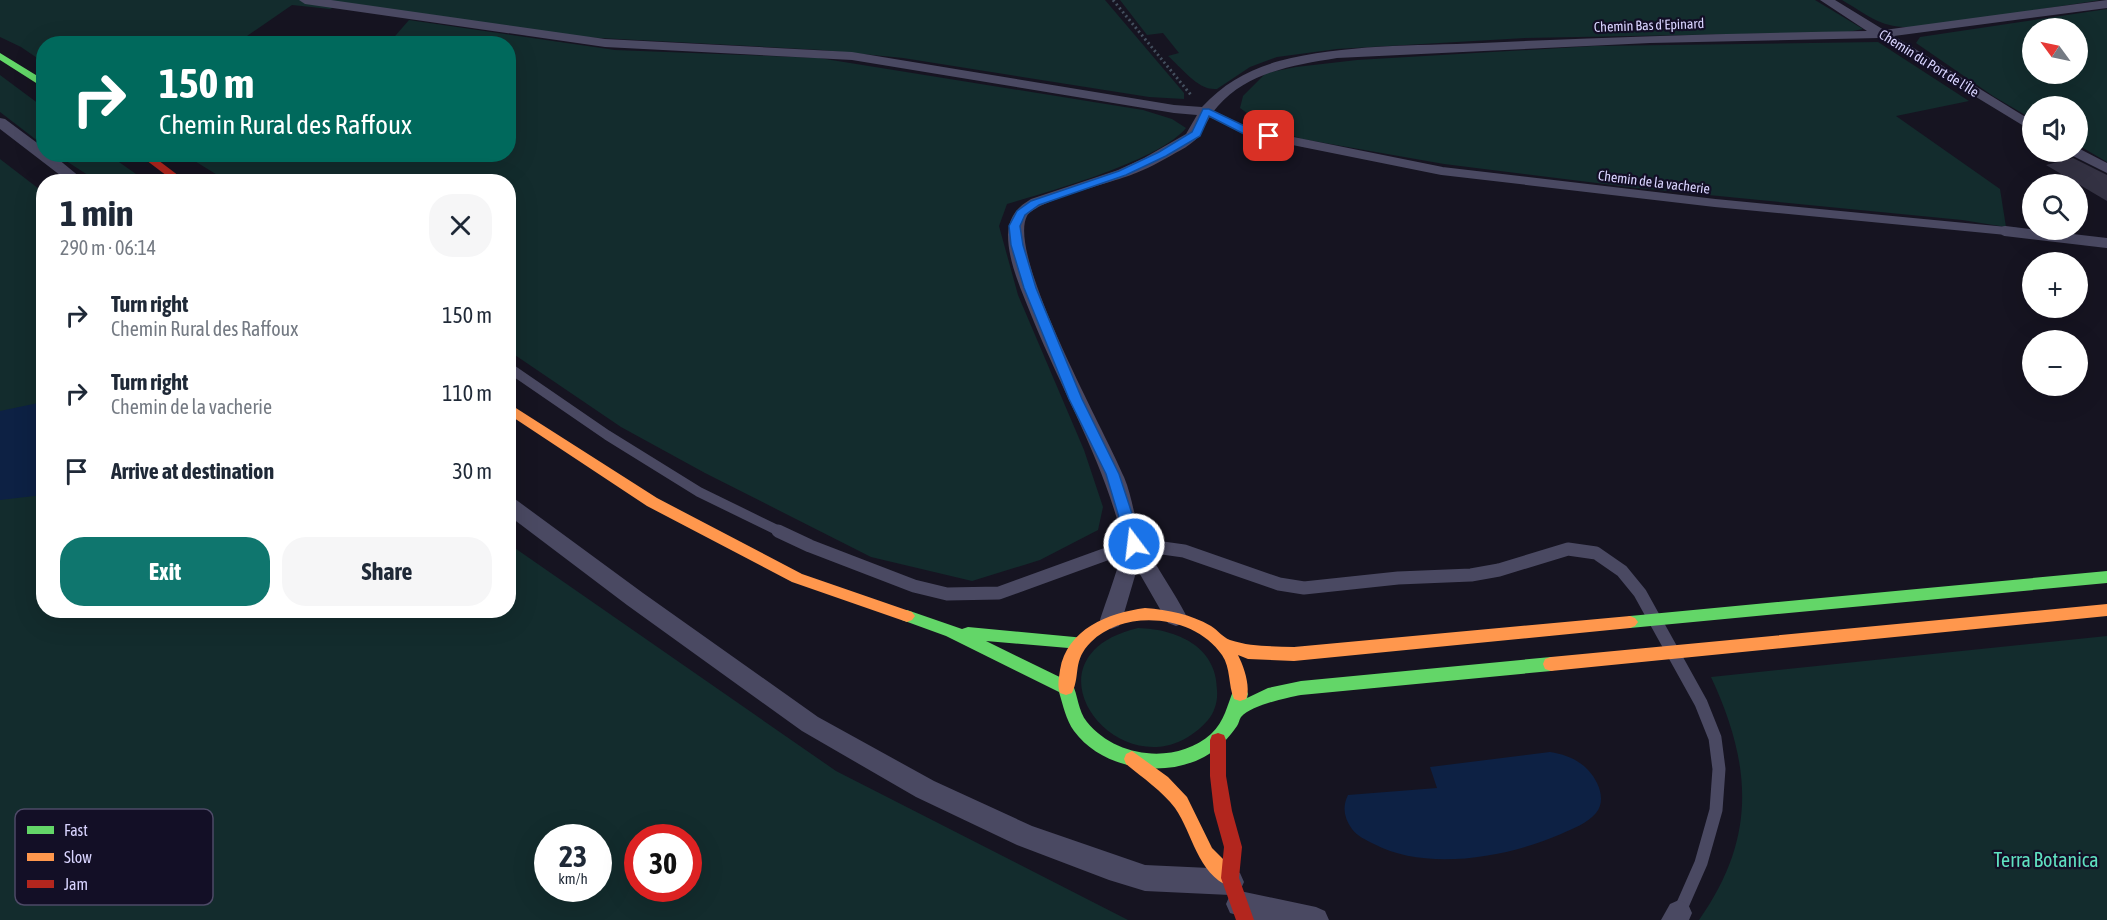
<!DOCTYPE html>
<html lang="en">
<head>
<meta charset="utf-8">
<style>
  body { margin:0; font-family:"Asap Condensed",sans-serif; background:#f6f6f7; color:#1f2937; height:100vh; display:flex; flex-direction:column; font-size:22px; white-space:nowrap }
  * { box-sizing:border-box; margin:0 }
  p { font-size:20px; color:#747a83 }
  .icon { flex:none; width:33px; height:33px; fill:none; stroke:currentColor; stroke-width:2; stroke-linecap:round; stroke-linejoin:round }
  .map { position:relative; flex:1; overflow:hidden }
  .panel { position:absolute; left:36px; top:174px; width:480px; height:444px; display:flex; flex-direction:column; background:#fff; border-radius:24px; box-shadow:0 6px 24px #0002 }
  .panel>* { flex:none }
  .guide { position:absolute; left:36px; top:36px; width:480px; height:126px; border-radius:24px; box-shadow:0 6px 24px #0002; background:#00695c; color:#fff; overflow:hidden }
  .needle { width:39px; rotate:303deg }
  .controls { position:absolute; left:2022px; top:18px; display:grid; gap:12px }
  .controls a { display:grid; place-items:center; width:66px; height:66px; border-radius:50%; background:#fff; box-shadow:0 6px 24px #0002; font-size:30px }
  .speed { position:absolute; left:534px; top:824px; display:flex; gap:12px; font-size:30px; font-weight:700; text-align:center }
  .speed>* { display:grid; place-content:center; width:78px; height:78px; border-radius:50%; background:#fff; box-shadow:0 6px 24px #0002; line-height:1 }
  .speed small { font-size:15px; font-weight:400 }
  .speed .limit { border:9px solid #d22; background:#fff; color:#111 }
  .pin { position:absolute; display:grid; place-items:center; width:51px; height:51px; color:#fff; margin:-26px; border-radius:12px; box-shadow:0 3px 9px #0006 }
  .me { position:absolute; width:66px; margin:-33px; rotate:345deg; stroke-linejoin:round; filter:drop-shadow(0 0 4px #0008) }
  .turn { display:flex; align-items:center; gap:21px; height:126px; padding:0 24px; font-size:27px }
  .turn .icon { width:78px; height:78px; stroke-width:2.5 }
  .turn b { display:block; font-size:42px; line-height:51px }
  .round { display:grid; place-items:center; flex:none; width:63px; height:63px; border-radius:24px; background:#f6f6f7 }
  .head { display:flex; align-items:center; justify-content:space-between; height:102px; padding:0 24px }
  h1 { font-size:36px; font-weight:700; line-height:45px }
  .cta { display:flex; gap:12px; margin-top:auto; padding:12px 24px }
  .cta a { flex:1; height:69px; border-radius:24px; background:#0f766e; color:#fff; font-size:24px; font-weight:700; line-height:69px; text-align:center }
  .cta a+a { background:#f6f6f7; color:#1f2937 }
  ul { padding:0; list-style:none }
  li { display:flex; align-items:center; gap:18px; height:78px; padding:0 24px }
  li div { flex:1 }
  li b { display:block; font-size:22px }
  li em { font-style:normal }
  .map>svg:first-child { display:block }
</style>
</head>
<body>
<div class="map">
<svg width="2107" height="920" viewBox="0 0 2107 920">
  <rect width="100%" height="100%" fill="#161421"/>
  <!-- green -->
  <path fill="#132c2d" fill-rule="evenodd" d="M 0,0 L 1105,0 L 1184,93 L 1184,99 L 1149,97 L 903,58 L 822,50 L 581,37 L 342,3 L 330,9 L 292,5 L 237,43 L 44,44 L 43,62 L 21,47 L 0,37 Z
    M 1120,0 L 1815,0 L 1863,29 L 1848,32 L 1525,38 L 1337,49 L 1277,57 L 1250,67 L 1217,89 C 1198,91 1181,67 1168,56 L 1179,53 L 1163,33 L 1147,35 Z
    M 1842,0 L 2101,0 L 1925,27 C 1882,29 1877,21 1842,0 Z
    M 2107,9 L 2107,162 L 2078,145 L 2078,106 L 2032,106 L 2032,119 L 1993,96 L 1916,43 L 1920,37 ZM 2032,28 L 2078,28 L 2078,74 L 2032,74 Z
    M 409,20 L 615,50 L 819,58 L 1143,110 L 1172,119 L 1186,128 C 1159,161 1051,191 1007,204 L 999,226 L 1018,295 L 1084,450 L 1103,507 L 1098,530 L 1040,560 L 972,581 L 871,557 L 705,473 L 621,427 L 509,351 L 508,182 L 227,181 L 185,155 L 508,154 L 508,44 L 389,43 Z
    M 1878,42 L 1969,101 L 1896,116 L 2000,189 L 2006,227 L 1962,220 L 1637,188 L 1444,164 L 1302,139 L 1265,126 L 1240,108 L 1243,96 L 1266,73 L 1296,67 L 1357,60 L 1594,46 Z
    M 0,75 L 43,107 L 43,145 L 0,112 Z
    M 57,155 L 109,155 L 146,181 L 97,181 Z
    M 0,159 L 43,192 L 44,610 L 508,610 L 509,544 L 836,771 L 1128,920 L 0,920 ZM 548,837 L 598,837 L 598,888 L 548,888 ZM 638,837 L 688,837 L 688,888 L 638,888 Z
    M 1138,628 C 1176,629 1217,646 1217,690 C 1218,700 1215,712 1208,720 C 1131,807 1008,659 1138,628 Z
    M 2107,636 L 2107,920 L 1699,920 C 1757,838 1752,765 1711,677 Z"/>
  <!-- water -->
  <path fill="#0d2144" d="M 43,402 L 43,495 L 0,500 L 0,411 Z
    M 1550,752 C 1570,755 1588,764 1597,783 C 1602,793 1603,805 1596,813 C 1588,823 1572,829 1561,834 C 1508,857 1427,872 1374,844 C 1366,840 1357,836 1352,829 C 1344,818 1342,807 1348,795 L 1437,788 L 1430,767 Z"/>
  <!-- building -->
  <path fill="#343243" d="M 2073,158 L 2107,175 L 2107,201 L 2046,165 Z"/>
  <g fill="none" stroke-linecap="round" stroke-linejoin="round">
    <!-- path -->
    <path stroke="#44505f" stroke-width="3" stroke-dasharray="2 3" stroke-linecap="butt" d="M 1113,0 L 1191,95"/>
    <!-- lane-far2 -->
    <path stroke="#4a4962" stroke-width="8" d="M 1206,111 L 1248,132 L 1442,171 L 1715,203 L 2017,232"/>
    <!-- lane-far1 -->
    <path stroke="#4a4962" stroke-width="10" d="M 2005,231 L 2107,243
      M 508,367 L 607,435 L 699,492 L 781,532"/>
    <!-- lane -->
    <path stroke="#4a4962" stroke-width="13" d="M 778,531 L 810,546 L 914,586 L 947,594 L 999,593 L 1134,544 L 1184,551 L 1279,584 L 1304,588 L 1398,578 L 1471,575 L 1499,570 L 1568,549 L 1596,553 L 1622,571 L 1640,593 L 1701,703 L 1715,738 L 1719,769 L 1716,810 L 1701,863 L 1679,913"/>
    <!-- street -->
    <path fill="#4a4962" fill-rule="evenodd" d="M 299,0 L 331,0 L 605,39 L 852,52 L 1174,105 L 1202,107 C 1224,83 1248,70 1279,61 C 1344,44 1415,46 1482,43 C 1610,37 1738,33 1867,31 L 1820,0 L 1835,0 L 1884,30 L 2107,0 L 2107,8 L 1894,36 L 2032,121 L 2032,131 L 1879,38 L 1650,43 L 1337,58 C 1294,65 1248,72 1218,106 C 1201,125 1207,136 1181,150 C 1166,158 1152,167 1136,173 C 1116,182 1037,200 1027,216 C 1006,255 1106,433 1124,477 C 1133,498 1134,522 1144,542 C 1156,568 1174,591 1187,617 L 1184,623 L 1176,626 L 1168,623 L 1137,569 L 1122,620 L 1119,626 L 1111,629 L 1103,626 L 1100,620 C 1104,607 1125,551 1123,542 C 1105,464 1064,395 1034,322 C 1024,296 1008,264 1008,235 C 1009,217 1016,208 1031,199 L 1118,170 L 1144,158 L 1186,134 L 1197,115 L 1174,113 L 852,60 L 605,47 L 305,4 Z
      M 0,118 L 5,119 L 44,148 L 44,154 L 52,154 L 86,182 L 69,182 L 0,129 Z
      M 2078,148 L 2107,163 L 2107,173 L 2071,155 L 2069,152 L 2078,152 Z
      M 508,497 L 515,499 L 643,593 L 818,717 L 934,781 L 1032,826 L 1145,865 L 1231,869 L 1240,873 L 1244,882 L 1240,891 L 1316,907 L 1325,911 L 1329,920 L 1253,920 L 1230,913 L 1226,904 L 1230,895 L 1145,891 L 1109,880 L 1017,845 L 916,797 L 802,731 L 627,605 L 508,515 Z
      M 1679,900 L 1688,904 L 1692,913 L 1689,920 L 1661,920 L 1670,904 Z"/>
    <!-- fast -->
    <path fill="#63d668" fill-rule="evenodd" d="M 0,53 L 44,80 L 44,88 L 0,60 Z
      M 2107,571 L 2107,583 L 1630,628 L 1625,626 L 1622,622 L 1625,618 L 1630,616 Z
      M 907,610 L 962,629 L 968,627 L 1085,638 L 1088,643 L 1085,648 L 1080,649 L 986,641 L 1072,683 C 1078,695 1078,711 1087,722 C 1116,758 1176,765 1211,734 C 1225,721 1227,705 1234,689 L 1240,687 L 1246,689 L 1248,694 L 1247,698 L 1268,688 L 1301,681 L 1551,657 L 1557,659 L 1559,664 L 1557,669 L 1551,671 L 1301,695 C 1286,698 1252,705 1241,717 C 1239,720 1239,723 1237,726 C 1228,739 1218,749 1204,757 C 1163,779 1102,769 1074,731 C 1066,720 1063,705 1059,692 L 946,636 L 902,620 L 899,616 L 902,612 Z"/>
    <!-- slow -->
    <path fill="#ff974d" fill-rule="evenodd" d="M 508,403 L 657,498 L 802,574 L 912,612 L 915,616 L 912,620 L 907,622 L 792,582 L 647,506 L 508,414 Z
      M 2107,604 L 2107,616 L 1551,671 L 1545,669 L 1543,664 L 1545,659 L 1551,657 Z
      M 1145,608 C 1169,610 1190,614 1211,626 C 1218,630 1222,637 1230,640 C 1251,647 1272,646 1294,647 L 1630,616 L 1635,618 L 1638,622 L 1635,626 L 1630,628 L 1294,661 L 1248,659 L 1238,655 C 1244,667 1251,687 1246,699 L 1240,701 L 1234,699 C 1228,685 1231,668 1222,655 C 1195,615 1125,608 1091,642 C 1072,661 1081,674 1072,693 L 1066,695 L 1060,693 C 1057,686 1059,678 1060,670 C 1067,629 1108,613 1145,608 Z
      M 1132,751 L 1168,777 L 1187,797 L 1212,848 L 1236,872 L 1239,878 L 1236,884 L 1230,887 C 1197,873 1193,834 1175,808 C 1162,791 1143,778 1126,764 L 1124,759 L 1126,754 Z"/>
    <!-- jam -->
    <path fill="#b3261e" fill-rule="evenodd" d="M 138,154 L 150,154 L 187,182 L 175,182 Z
      M 1218,733 L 1224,735 L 1226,740 L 1226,776 L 1232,811 L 1242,847 L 1239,878 L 1254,920 L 1236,920 L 1221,878 L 1224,847 L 1214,811 L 1210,776 L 1210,740 L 1212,735 Z"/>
  </g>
  <!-- route -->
  <path fill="#1a73e8" stroke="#114b97" stroke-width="1.5" d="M 1203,109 L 1209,109 L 1251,129 L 1274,136 L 1269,139 L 1244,134 L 1209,116 L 1200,136 L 1166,156 L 1126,175 L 1039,205 L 1025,215 L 1020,226 L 1023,245 L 1036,288 L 1082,399 L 1119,474 L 1142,544 L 1139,548 L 1129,548 L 1127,544 L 1106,474 L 1069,399 L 1024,288 L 1011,245 L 1009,226 L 1017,211 L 1031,201 L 1119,171 L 1159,152 L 1192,132 Z"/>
  <g text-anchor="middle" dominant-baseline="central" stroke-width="4.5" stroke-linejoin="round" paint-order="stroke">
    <!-- far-street labels -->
    <g font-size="14" fill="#d9d4ff" stroke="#130f26">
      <text transform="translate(1649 25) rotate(-2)">Chemin Bas d'Epinard</text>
      <text transform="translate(1929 63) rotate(32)">Chemin du Port de l'Île</text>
      <text transform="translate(1654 182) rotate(7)">Chemin de la vacherie</text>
    </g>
    <!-- near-park labels -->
    <g font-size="20" fill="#5fe0c0" stroke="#130f26">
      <text x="2046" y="859">Terra Botanica</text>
    </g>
  </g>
  <!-- legend -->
  <rect x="15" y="809" width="198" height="96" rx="9" fill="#130f26" stroke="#4e4a67" stroke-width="1.5"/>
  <rect x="27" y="826" width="27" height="8" fill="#63d668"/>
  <rect x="27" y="853" width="27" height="8" fill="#ff974d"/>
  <rect x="27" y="880" width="27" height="8" fill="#b3261e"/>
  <g font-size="16" fill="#d9d4ff">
    <text x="64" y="836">Fast</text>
    <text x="64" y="863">Slow</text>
    <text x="64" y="890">Jam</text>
  </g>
</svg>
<div class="controls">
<a><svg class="needle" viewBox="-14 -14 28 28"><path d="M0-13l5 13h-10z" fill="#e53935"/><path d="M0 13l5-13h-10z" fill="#747a83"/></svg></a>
<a><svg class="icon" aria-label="sound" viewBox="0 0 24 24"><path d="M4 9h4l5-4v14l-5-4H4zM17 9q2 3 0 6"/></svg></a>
<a><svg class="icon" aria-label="search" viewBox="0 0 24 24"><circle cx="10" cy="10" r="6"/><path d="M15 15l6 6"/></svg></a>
<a>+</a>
<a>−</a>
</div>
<div class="speed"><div>23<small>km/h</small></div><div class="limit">30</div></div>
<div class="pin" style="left:1269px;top:136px;background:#d93025"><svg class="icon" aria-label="arrive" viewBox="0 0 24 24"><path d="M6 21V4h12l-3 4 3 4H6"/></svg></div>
<svg class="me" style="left:1134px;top:544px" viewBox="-20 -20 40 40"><circle r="17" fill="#1a73e8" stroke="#fff" stroke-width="3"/><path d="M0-11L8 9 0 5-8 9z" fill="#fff"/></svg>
<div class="guide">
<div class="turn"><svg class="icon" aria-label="right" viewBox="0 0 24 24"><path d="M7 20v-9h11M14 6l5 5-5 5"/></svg><div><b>150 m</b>Chemin Rural des Raffoux</div></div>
</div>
<section class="panel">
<div class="head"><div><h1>1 min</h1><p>290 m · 06:14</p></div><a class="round"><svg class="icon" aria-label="close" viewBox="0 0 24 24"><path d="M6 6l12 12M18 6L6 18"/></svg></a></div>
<ul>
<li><svg class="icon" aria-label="right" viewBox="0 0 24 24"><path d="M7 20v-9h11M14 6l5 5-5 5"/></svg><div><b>Turn right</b><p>Chemin Rural des Raffoux</p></div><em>150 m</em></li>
<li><svg class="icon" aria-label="right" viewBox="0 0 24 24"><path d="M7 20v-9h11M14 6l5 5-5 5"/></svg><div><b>Turn right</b><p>Chemin de la vacherie</p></div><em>110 m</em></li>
<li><svg class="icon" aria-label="arrive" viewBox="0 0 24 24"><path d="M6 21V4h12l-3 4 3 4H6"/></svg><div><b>Arrive at destination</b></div><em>30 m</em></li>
</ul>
<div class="cta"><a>Exit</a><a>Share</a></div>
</section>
</div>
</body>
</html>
